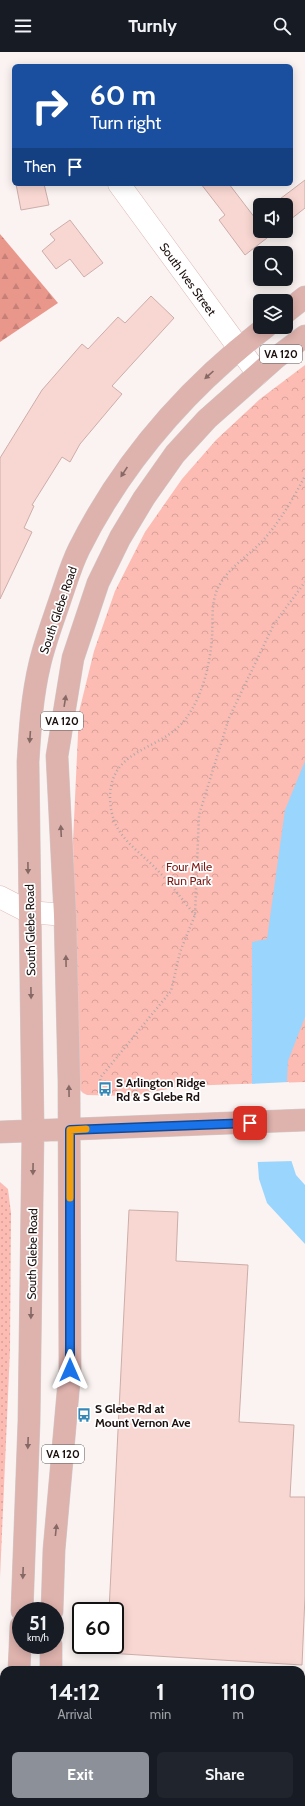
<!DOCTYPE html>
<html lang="en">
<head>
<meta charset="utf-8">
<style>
  body { margin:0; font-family:Cabin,sans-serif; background:#20242c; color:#f1f3f6; height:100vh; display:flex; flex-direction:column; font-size:15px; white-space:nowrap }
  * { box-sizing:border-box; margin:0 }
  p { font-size:13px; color:#9ea1a6 }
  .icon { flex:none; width:22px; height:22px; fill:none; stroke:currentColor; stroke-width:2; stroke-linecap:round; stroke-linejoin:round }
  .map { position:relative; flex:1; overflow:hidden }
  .drawer { position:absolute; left:0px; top:1614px; width:305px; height:140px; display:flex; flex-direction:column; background:#171b24; border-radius:12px 12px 0 0; box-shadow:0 2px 10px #0003 }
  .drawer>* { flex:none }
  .banner { position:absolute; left:12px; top:12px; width:281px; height:122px; border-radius:6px; box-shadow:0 2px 10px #0003; background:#1a4fa0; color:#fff; overflow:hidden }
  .tools { position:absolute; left:253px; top:146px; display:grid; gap:8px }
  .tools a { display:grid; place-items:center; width:40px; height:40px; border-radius:6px; background:#171b24; box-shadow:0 2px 10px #0003; font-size:20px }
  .speed { position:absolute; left:12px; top:1550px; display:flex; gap:8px; font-size:20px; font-weight:700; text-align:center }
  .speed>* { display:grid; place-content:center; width:52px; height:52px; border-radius:50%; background:#171b24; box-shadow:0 2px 10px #0003; line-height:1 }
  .speed small { font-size:10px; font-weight:400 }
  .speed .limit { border:2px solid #111; border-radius:6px; background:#fff; color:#111 }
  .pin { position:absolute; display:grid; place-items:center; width:34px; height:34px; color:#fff; margin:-17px; border-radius:8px; box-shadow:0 2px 6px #0006 }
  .me { position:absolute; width:44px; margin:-22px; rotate:0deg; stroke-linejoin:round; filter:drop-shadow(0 0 3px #0008) }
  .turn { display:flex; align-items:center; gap:14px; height:84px; padding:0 12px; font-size:18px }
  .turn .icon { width:52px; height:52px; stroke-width:2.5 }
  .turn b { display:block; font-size:28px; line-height:34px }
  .then { display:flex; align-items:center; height:38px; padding:0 12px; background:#0003; gap:8px; font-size:15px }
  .eta { display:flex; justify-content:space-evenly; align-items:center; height:68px; text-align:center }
  .eta b { font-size:24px; font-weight:700; line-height:28px }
  .action { display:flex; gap:8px; margin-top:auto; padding:8px 12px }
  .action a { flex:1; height:46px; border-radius:6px; background:#8c9099; color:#fff; font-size:16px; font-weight:700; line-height:46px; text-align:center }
  .action a+a { background:#20242c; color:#f1f3f6 }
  header { display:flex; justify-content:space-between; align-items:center; height:52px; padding:0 12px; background:#171b24; font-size:18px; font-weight:700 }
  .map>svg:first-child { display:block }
</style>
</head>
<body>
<header><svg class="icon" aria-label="menu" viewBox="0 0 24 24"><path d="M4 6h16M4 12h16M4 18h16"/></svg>Turnly<svg class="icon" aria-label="search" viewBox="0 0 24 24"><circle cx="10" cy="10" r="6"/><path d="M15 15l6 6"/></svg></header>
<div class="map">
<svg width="305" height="1754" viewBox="0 0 305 1754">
  <defs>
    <pattern id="grass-dots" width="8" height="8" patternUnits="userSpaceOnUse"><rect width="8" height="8" fill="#fcbcb3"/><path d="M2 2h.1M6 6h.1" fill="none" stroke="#d7a099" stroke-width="1.8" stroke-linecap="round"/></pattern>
    <pattern id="forest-firs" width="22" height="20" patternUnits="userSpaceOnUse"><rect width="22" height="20" fill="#e9968b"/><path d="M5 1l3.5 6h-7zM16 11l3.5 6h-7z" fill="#c78077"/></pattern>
    <pattern id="park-crowns" width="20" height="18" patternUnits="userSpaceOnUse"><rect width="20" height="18" fill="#fcbcb3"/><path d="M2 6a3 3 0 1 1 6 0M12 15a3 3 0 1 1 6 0" fill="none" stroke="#d7a099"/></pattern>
  </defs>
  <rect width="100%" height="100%" fill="#faf3f2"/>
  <!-- grass -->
  <path fill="url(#grass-dots)" d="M 0,1130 L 8,1137 L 11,1161 L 10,1298 L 0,1526 Z"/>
  <!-- forest -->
  <path fill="url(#forest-firs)" d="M 0,182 L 58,251 L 0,290 Z"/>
  <!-- park -->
  <path fill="url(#park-crowns)" d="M 305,313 L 305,1030 L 184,1034 L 132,1044 L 87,1043 L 83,1041 L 78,1036 L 73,790 L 79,660 L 94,599 L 115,539 L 145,480 L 182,427 L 216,388 L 260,347 Z"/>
  <!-- water -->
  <path fill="#9ad5fd" d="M 305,709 L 305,965 L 288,1009 L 284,1086 L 296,1123 L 305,1133 L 305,1192 L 267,1151 L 259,1127 L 252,1037 L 252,890 L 267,887 L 285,758 Z"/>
  <!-- pier -->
  <path fill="#faf3f2" d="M 289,1030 L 286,1086 L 294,1109 L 256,1110 L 250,1032 Z"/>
  <!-- building -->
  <path fill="#f8d7d2" stroke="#cdada8" d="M 305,128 L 305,156 L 286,171 L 286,153 L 272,153 Z
    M 16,132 L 44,132 L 49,153 L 21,158 Z
    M 201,132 L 229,132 L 255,166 L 260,162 L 260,179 L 276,179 L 245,203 L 219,168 L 225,163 Z
    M 70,168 L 103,211 L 84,225 L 70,207 L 56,217 L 42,199 L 55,188 L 50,182 Z
    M 151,244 L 174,266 L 112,334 L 122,342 L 80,392 L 70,410 L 62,405 L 32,453 L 34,454 L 24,476 L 32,480 L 0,547 L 0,406 L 42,338 L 82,292 L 88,297 L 118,265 L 125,271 Z
    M 129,1158 L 178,1160 L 176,1209 L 248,1213 L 239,1370 L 294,1373 L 290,1445 L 305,1445 L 305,1544 L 302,1613 L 107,1601 L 107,1593 L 115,1593 L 115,1559 L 109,1559 Z"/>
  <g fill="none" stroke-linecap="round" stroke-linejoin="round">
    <!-- minor-tunnel -->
    <path stroke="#d8d1d0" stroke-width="22" stroke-dasharray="22 11" stroke-linecap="butt" d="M 213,1754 L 216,1750"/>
    <defs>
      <path id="minor" d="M 119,132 L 258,322
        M 0,845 L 29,860 L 65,863
        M 0,1633 L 4,1634"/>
      <path id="major" d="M 286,260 L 305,245
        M 0,1080 L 305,1068
        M 22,1559 L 29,1369 L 33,1078 L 28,710 C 30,677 32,644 40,611 C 45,590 53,569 60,548 C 66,531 71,513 79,497 C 124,407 187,336 266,275
        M 52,1559 L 54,1498 L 70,1318 L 69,1029 L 65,863 L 57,704 L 73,606 L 98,531 L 120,486 L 144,446 L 175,402 L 207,367 L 277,305 L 305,284
        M 19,1618 L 21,1574
        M 51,1618 L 51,1593
        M 20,1750 L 20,1754
        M 53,1750 L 53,1754"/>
    </defs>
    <!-- minor casing -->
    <use href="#minor" stroke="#dcbbb6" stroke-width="23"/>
    <!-- major casing -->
    <use href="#major" stroke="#d1cfcf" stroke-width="23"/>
    <!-- path -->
    <path stroke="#b0a8a7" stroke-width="2.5" stroke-dasharray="1 3" stroke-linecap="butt" d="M 195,863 C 183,849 173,834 160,821 C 138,796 111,786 110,746 C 110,694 163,700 187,665 C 203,642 210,613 212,585 C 213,570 211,552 217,538 C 227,515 251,503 266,485 C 282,466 294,445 305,424
      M 102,1040 L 100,1026 L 171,939 L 180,900 L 195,863 L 199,763 L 229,666 L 274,572 L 305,530
      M 301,1670 L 305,1670"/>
    <!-- minor -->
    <use href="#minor" stroke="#fff" stroke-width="22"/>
    <!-- major -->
    <use href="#major" stroke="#deb2ad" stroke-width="22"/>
  </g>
  <!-- one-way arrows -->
  <defs><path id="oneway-solid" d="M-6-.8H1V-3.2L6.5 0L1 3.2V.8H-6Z"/></defs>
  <g fill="#866965">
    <use href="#oneway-solid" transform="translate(209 323) rotate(138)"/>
    <use href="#oneway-solid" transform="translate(124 420) rotate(124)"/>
    <use href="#oneway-solid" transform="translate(65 649) rotate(-81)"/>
    <use href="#oneway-solid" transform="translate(30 685) rotate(94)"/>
    <use href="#oneway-solid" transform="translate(61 779) rotate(-93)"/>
    <use href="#oneway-solid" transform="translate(28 816) rotate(89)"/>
    <use href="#oneway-solid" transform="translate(66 909) rotate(-91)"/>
    <use href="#oneway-solid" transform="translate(31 941) rotate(89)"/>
    <use href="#oneway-solid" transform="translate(69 1039) rotate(-91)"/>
    <use href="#oneway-solid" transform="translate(33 1117) rotate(91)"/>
    <use href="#oneway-solid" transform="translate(31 1261) rotate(91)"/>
    <use href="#oneway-solid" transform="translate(28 1391) rotate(92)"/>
    <use href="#oneway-solid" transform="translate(56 1478) rotate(-84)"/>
    <use href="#oneway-solid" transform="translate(23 1521) rotate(92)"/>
  </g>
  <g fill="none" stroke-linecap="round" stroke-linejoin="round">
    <defs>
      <path id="route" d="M 70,1318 L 70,1078 L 250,1071"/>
    </defs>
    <!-- route casing -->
    <use href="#route" stroke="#114b97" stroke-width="10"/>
    <!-- route -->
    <use href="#route" stroke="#1a73e8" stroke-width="7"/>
    <!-- slow -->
    <path stroke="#f59e0b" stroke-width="7" d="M 70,1146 L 70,1078 L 86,1077"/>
  </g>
  <!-- icons -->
  <defs>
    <symbol id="bus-bare" viewBox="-9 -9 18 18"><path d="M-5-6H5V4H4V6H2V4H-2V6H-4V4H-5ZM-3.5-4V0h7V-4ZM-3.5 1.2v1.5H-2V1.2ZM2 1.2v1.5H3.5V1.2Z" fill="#3487b7" stroke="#fff" stroke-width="2.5" paint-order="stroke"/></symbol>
  </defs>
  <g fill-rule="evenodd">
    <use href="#bus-bare" x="95" y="1027" width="20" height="20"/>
    <use href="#bus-bare" x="74" y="1353" width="20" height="20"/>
  </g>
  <g text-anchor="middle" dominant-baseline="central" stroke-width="3.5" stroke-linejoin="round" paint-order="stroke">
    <!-- shield labels -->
    <g fill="#fff" stroke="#5f5756" stroke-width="1">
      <rect x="260" y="293" width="42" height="18" rx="3"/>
      <rect x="41" y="660" width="42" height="18" rx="3"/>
      <rect x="42" y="1393" width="42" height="18" rx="3"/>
    </g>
    <g font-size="11" font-weight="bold" fill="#1a0f0d">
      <text x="281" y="302">VA 120</text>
      <text x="62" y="669">VA 120</text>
      <text x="63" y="1402">VA 120</text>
    </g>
    <!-- street labels -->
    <g font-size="12" fill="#1a0f0d" stroke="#fff">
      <text transform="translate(188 227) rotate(54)">South Ives Street</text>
      <text transform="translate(58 558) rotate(-71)">South Glebe Road</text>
      <text transform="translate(30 878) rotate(-91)">South Glebe Road</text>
      <text transform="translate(32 1202) rotate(-89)">South Glebe Road</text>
    </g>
    <!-- park labels -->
    <g font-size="12" fill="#7c1b16" stroke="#fff">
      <text x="189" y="814">Four Mile<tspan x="189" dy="14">Run Park</tspan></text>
    </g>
    <!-- poi labels -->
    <g font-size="12" font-weight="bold" fill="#1a0f0d" stroke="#fff" text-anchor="start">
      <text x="116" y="1030">S Arlington Ridge<tspan x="116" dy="14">Rd &amp; S Glebe Rd</tspan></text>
      <text x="95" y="1356">S Glebe Rd at<tspan x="95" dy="14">Mount Vernon Ave</tspan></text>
    </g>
  </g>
</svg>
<div class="tools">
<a><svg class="icon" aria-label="sound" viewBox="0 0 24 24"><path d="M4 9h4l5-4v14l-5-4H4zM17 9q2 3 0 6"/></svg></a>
<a><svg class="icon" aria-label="search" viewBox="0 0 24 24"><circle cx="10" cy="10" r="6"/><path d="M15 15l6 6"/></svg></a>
<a><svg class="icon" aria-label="layers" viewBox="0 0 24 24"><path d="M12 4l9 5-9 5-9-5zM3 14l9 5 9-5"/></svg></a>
</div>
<div class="speed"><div>51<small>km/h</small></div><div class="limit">60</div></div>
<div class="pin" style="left:250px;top:1071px;background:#d93025"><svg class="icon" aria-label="arrive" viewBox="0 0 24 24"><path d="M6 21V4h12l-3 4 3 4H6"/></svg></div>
<svg class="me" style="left:70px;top:1318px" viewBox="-20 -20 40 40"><path d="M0-17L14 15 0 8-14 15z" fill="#1a73e8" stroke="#fff" stroke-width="4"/></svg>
<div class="banner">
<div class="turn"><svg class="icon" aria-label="right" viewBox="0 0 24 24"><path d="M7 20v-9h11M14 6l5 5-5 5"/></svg><div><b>60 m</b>Turn right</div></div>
<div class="then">Then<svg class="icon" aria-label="arrive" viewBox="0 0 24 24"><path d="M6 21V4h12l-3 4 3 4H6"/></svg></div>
</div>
<section class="drawer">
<div class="eta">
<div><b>14:12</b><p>Arrival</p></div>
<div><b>1</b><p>min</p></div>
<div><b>110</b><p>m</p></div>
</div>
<div class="action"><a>Exit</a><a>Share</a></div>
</section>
</div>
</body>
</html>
